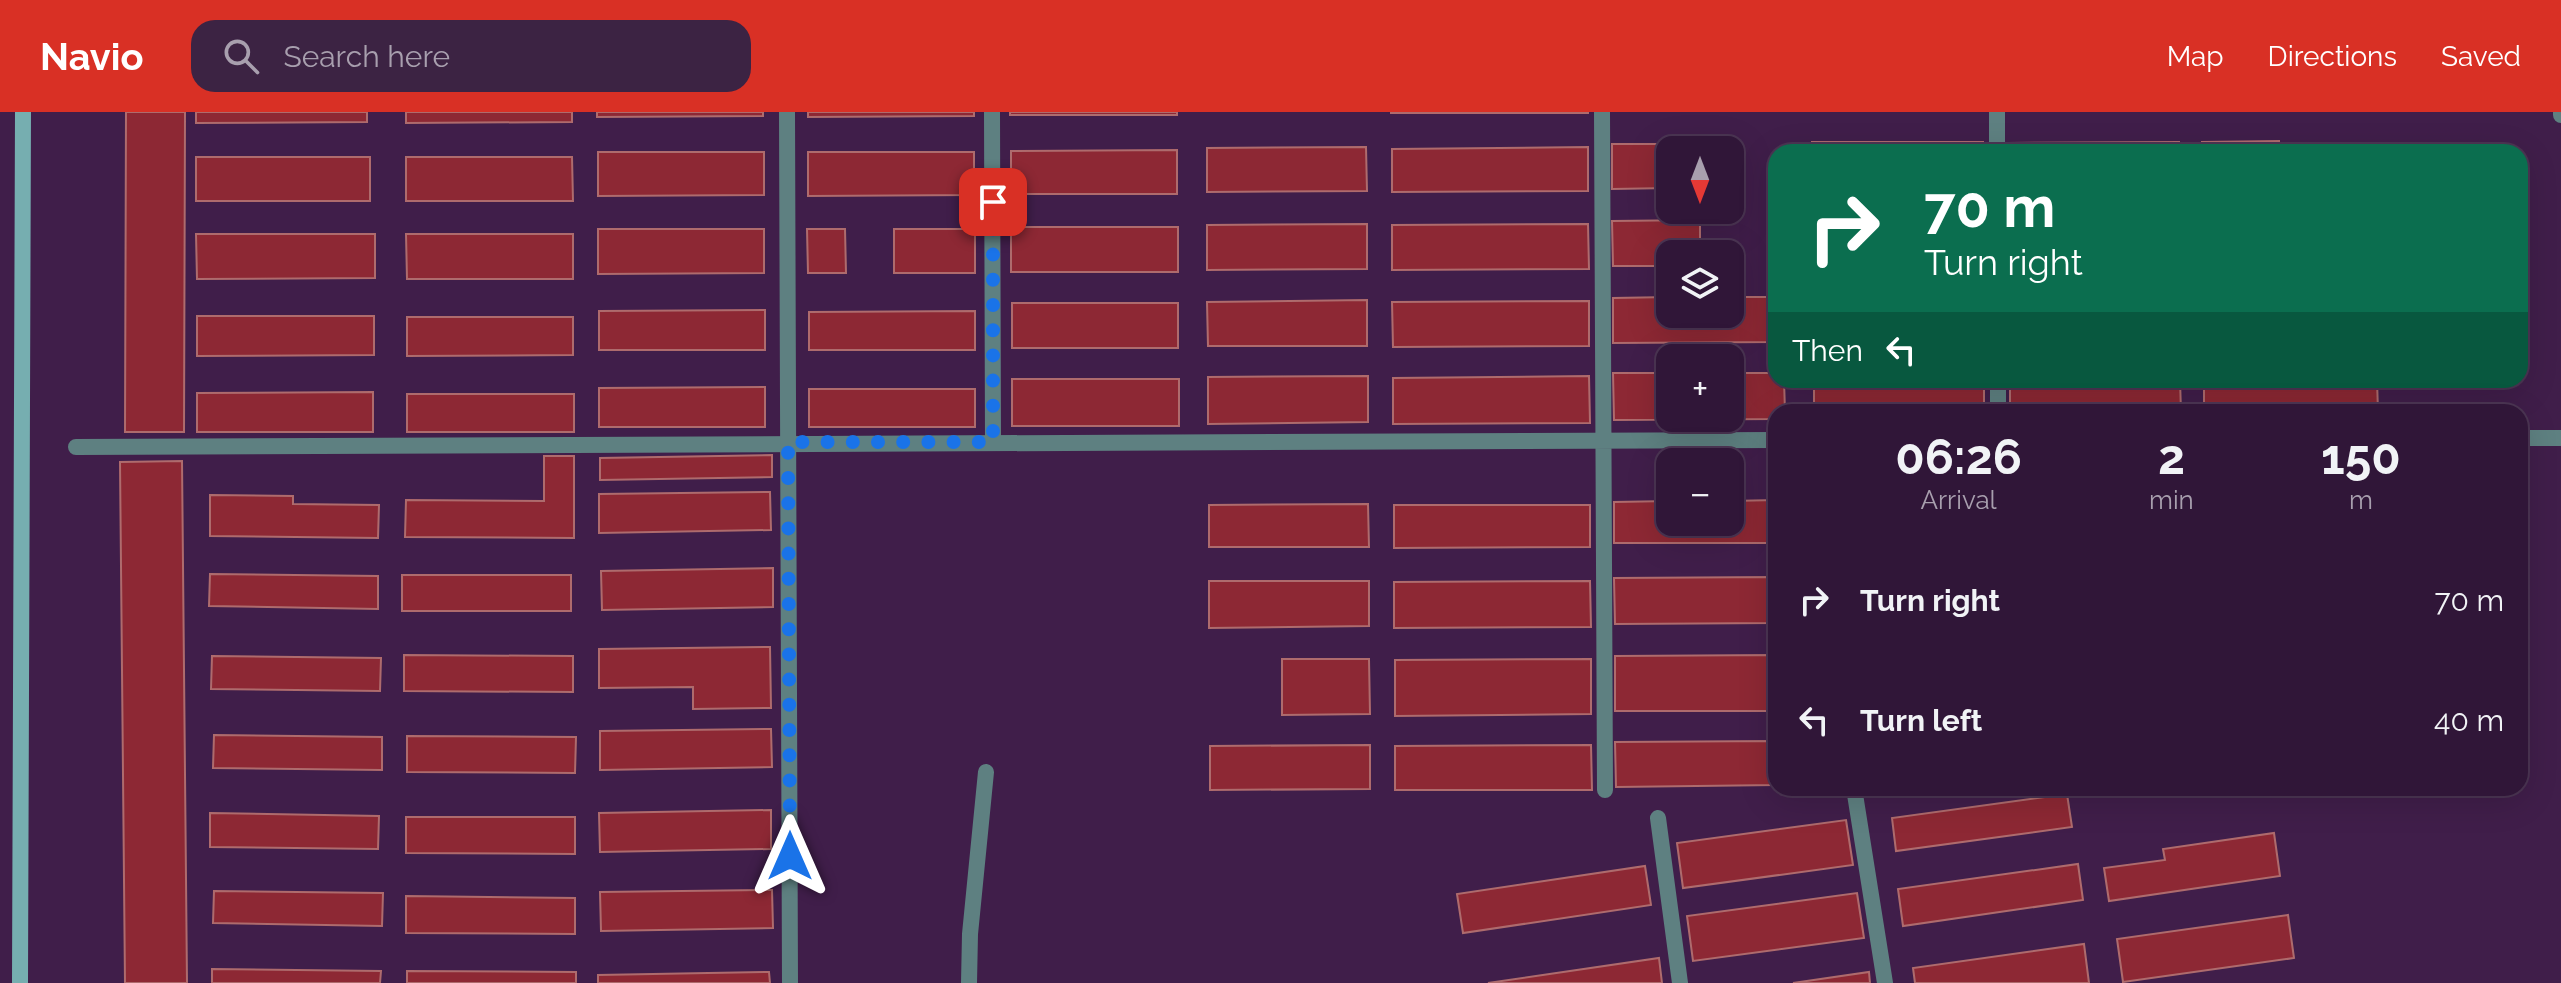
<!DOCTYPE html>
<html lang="en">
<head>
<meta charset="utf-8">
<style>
  body { margin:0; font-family:Raleway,sans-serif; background:#3c2343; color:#f1f3f6; height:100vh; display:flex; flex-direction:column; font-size:30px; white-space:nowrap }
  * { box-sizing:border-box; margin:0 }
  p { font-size:26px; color:#a89fae }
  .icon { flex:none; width:44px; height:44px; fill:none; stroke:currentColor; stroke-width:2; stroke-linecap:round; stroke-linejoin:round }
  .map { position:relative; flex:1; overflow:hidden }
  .drawer { position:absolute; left:1768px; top:292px; width:760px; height:392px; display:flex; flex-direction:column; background:#301638; border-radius:24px; box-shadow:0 8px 32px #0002,0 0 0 2px #4b3553 }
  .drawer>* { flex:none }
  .top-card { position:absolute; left:1768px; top:32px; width:760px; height:244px; border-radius:24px; box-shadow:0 8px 32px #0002,0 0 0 2px #4b3553; background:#0b6e4f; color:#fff; overflow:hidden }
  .needle { width:52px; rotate:180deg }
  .fabs { position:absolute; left:1656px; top:24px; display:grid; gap:16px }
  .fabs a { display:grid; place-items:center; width:88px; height:88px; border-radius:16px; background:#301638; box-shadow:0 8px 32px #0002,0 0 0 2px #4b3553; font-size:40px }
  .pin { position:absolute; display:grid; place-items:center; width:68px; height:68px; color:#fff; margin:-34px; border-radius:16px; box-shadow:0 4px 12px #0006 }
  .me { position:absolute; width:88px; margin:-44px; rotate:0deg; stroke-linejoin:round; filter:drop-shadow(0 0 6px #0008) }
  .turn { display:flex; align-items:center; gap:28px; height:168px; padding:0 24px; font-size:36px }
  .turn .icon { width:104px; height:104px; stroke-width:2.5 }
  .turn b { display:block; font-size:56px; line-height:68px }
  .then { display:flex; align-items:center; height:76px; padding:0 24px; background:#0003; gap:16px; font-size:30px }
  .eta { display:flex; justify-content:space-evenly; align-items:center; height:136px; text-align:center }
  .eta b { font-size:48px; font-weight:700; line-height:56px }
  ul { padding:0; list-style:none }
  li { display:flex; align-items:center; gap:24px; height:120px; padding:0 24px }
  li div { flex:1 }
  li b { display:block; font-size:30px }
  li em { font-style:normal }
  header { display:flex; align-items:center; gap:48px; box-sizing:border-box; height:112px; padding:0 40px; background:#d93025; color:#fff }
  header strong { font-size:38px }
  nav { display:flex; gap:44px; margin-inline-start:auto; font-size:28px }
  .search { width:560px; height:72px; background:#3c2343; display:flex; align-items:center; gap:20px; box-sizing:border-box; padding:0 28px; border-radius:24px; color:#a89fae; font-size:30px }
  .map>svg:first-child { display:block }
</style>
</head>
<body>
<header>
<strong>Navio</strong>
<div class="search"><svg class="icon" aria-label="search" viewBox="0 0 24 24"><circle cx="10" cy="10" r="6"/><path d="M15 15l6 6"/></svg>Search here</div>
<nav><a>Map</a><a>Directions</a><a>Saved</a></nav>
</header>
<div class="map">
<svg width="2561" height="871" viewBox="0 0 2561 871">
  <rect width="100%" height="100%" fill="#401e4a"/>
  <!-- building -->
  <path fill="#8d2834" stroke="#ae6b6d" stroke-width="2" d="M 126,0 L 185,0 L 184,320 L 125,320 Z
    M 196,0 L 367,0 L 367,10 L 196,11 Z
    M 406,0 L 572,0 L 572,10 L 406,11 Z
    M 597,0 L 763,0 L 763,4 L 597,5 Z
    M 808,0 L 974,0 L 974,4 L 808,5 Z
    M 1010,0 L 1177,0 L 1177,3 L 1010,3 Z
    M 1391,0 L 1588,0 L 1588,1 L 1391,1 Z
    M 2279,29 L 2279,40 L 2202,40 L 2202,30 Z
    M 1812,30 L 1983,30 L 1983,40 L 1812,40 Z
    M 2179,30 L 2179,40 L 2009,40 L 2008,31 Z
    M 1612,32 L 1703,32 L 1703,38 L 1670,38 L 1670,76 L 1612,77 Z
    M 1366,35 L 1367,79 L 1207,80 L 1207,36 Z
    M 1588,35 L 1588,79 L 1392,80 L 1392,37 Z
    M 1177,38 L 1177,82 L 1011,82 L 1011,39 Z
    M 598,40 L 764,40 L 764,83 L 598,84 Z
    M 808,40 L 974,40 L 974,83 L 808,84 Z
    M 196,45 L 370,45 L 370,89 L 196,89 Z
    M 406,45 L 572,45 L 573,89 L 406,89 Z
    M 1700,108 L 1700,142 L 1670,142 L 1670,154 L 1613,154 L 1612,109 Z
    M 1367,112 L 1367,157 L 1207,158 L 1207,113 Z
    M 1588,112 L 1589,157 L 1392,158 L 1392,113 Z
    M 1011,115 L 1178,115 L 1178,160 L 1011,160 Z
    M 598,117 L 764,117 L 764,161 L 598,162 Z
    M 807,117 L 845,117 L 846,161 L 808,161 Z
    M 894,117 L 975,117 L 975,161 L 894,161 Z
    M 196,122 L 375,122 L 375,166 L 197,167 Z
    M 406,122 L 573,122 L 573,167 L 407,167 Z
    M 1670,185 L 1670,202 L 1730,202 L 1730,185 L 1776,185 L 1776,230 L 1613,231 L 1613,186 Z
    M 1367,188 L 1367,234 L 1208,234 L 1207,190 Z
    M 1589,189 L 1589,234 L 1393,235 L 1392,190 Z
    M 1012,191 L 1178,191 L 1178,236 L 1012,236 Z
    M 765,198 L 765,238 L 599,238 L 599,199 Z
    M 975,199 L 975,238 L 809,238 L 809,200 Z
    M 197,204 L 374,204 L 374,243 L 197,244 Z
    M 407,205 L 573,205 L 573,243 L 407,244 Z
    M 1613,261 L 1670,261 L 1670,306 L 1730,306 L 1730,261 L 1776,261 L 1776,268 L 1784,268 L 1785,300 L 1776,300 L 1776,307 L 1614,308 Z
    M 1368,264 L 1368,310 L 1208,312 L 1208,265 Z
    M 1589,264 L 1590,311 L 1393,312 L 1393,266 Z
    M 1012,267 L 1179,267 L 1179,314 L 1012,314 Z
    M 1814,268 L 1984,268 L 1984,300 L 1814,300 Z
    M 2010,268 L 2180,268 L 2181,300 L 2010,300 Z
    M 2204,268 L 2377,268 L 2378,300 L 2204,300 Z
    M 765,275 L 765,315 L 599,315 L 599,276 Z
    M 809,277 L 975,277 L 975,315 L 809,315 Z
    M 373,280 L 373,320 L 197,320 L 197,281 Z
    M 407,282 L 574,282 L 574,320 L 407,320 Z
    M 772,343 L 772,365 L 600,368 L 600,346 Z
    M 544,344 L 574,344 L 574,426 L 405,425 L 406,388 L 544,389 Z
    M 182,349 L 187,871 L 125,871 L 120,350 Z
    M 770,380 L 771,418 L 599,421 L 599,382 Z
    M 210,383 L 293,384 L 293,392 L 379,393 L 378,426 L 210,424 Z
    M 1776,388 L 1776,431 L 1614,431 L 1614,390 L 1670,389 L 1670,410 L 1730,410 L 1730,389 Z
    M 1368,392 L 1369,435 L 1209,435 L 1209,393 Z
    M 1394,393 L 1590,393 L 1590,435 L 1394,436 Z
    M 773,456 L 773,495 L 602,498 L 601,459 Z
    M 210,462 L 378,464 L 378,497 L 209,494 Z
    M 402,463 L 571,463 L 571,499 L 402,499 Z
    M 1776,465 L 1776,511 L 1615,512 L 1614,466 Z
    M 1209,469 L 1369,469 L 1369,514 L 1209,516 Z
    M 1590,469 L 1591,515 L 1394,516 L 1394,470 Z
    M 770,535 L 771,596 L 693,597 L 693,575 L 599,576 L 599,537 Z
    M 404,543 L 573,544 L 573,580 L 404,579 Z
    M 1776,543 L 1776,599 L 1615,599 L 1615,544 Z
    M 212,544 L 381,546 L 380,579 L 211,577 Z
    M 1282,547 L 1369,547 L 1370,602 L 1282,603 Z
    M 1591,547 L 1591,602 L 1395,604 L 1395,548 Z
    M 771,617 L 772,655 L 600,658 L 600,619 Z
    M 214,623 L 382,625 L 382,658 L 213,656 Z
    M 407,624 L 576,625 L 575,661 L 407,660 Z
    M 1776,629 L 1776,673 L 1616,675 L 1615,630 Z
    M 1370,633 L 1370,677 L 1210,678 L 1210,634 Z
    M 1591,633 L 1592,678 L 1395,678 L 1395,634 Z
    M 2067,682 L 2072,715 L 1896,739 L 1892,706 Z
    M 771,698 L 771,737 L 600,740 L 599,701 Z
    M 210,701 L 379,704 L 378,737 L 210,735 Z
    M 406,705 L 575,705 L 575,742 L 406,741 Z
    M 1846,708 L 1853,753 L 1683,776 L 1677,731 Z
    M 2274,721 L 2280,764 L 2109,789 L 2104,756 L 2165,748 L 2163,737 Z
    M 2078,752 L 2083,788 L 1903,814 L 1898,777 Z
    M 1645,754 L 1651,793 L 1463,821 L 1457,782 Z
    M 772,778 L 773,816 L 601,819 L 600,780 Z
    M 214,779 L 383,781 L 382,814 L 213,811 Z
    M 1857,781 L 1864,826 L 1693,849 L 1687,804 Z
    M 406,784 L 575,786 L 575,822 L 406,821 Z
    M 2288,803 L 2294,846 L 2123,870 L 2117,827 Z
    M 2084,832 L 2089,871 L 1915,871 L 1913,856 Z
    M 1659,846 L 1662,871 L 1488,871 Z
    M 212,857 L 381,859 L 380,871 L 212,871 Z
    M 407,859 L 576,860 L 576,871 L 407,871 Z
    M 769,860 L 770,871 L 598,871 L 598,863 Z
    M 1869,860 L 1870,871 L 1793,871 Z"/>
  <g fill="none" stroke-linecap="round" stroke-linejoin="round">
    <!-- service -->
    <path stroke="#5e8081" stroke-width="16" d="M 992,0 L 993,330
      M 1602,0 L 1605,678
      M 1997,0 L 1997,40
      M 1998,268 L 1998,300
      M 2520,326 L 2561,326
      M 76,335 L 1776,328
      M 1854,676 L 1885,871
      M 1998,676 L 1998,677
      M 1658,706 L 1680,871
      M 969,871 L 970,822 L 986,660"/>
    <!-- minor -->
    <path stroke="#5e8081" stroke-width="16" d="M 787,0 L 790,871"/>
    <!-- tertiary -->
    <path stroke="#5e8081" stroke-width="16" d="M 2561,0 L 2561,3"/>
    <!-- secondary -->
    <path stroke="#76aeb0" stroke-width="16" d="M 20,871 L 23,0"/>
  </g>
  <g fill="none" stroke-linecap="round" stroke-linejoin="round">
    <!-- route -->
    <path stroke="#1a73e8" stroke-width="14" stroke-dasharray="0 25.2" d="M 790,744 L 788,330 L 993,330 L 993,90"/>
  </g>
</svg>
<div class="fabs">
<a><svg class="needle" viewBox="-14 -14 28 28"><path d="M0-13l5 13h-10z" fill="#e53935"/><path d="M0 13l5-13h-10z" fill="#a89fae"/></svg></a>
<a><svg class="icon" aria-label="layers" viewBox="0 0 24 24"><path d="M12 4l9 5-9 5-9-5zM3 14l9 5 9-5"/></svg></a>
<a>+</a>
<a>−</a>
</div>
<div class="pin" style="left:993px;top:90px;background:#d93025"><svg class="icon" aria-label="arrive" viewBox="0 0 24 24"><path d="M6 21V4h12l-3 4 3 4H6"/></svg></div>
<svg class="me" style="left:790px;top:744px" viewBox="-20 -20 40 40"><path d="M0-17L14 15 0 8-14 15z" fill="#1a73e8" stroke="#fff" stroke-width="4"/></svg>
<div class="top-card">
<div class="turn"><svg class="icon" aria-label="right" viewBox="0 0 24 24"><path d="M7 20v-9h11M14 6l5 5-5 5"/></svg><div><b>70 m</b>Turn right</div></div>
<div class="then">Then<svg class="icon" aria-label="left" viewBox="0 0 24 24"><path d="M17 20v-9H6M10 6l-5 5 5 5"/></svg></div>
</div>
<section class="drawer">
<div class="eta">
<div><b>06:26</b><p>Arrival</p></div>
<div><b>2</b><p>min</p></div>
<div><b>150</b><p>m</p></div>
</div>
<ul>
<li><svg class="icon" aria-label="right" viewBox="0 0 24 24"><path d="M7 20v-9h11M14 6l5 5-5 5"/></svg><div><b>Turn right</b></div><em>70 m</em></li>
<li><svg class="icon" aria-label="left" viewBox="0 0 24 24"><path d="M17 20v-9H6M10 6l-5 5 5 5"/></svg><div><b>Turn left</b></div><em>40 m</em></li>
</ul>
</section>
</div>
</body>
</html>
